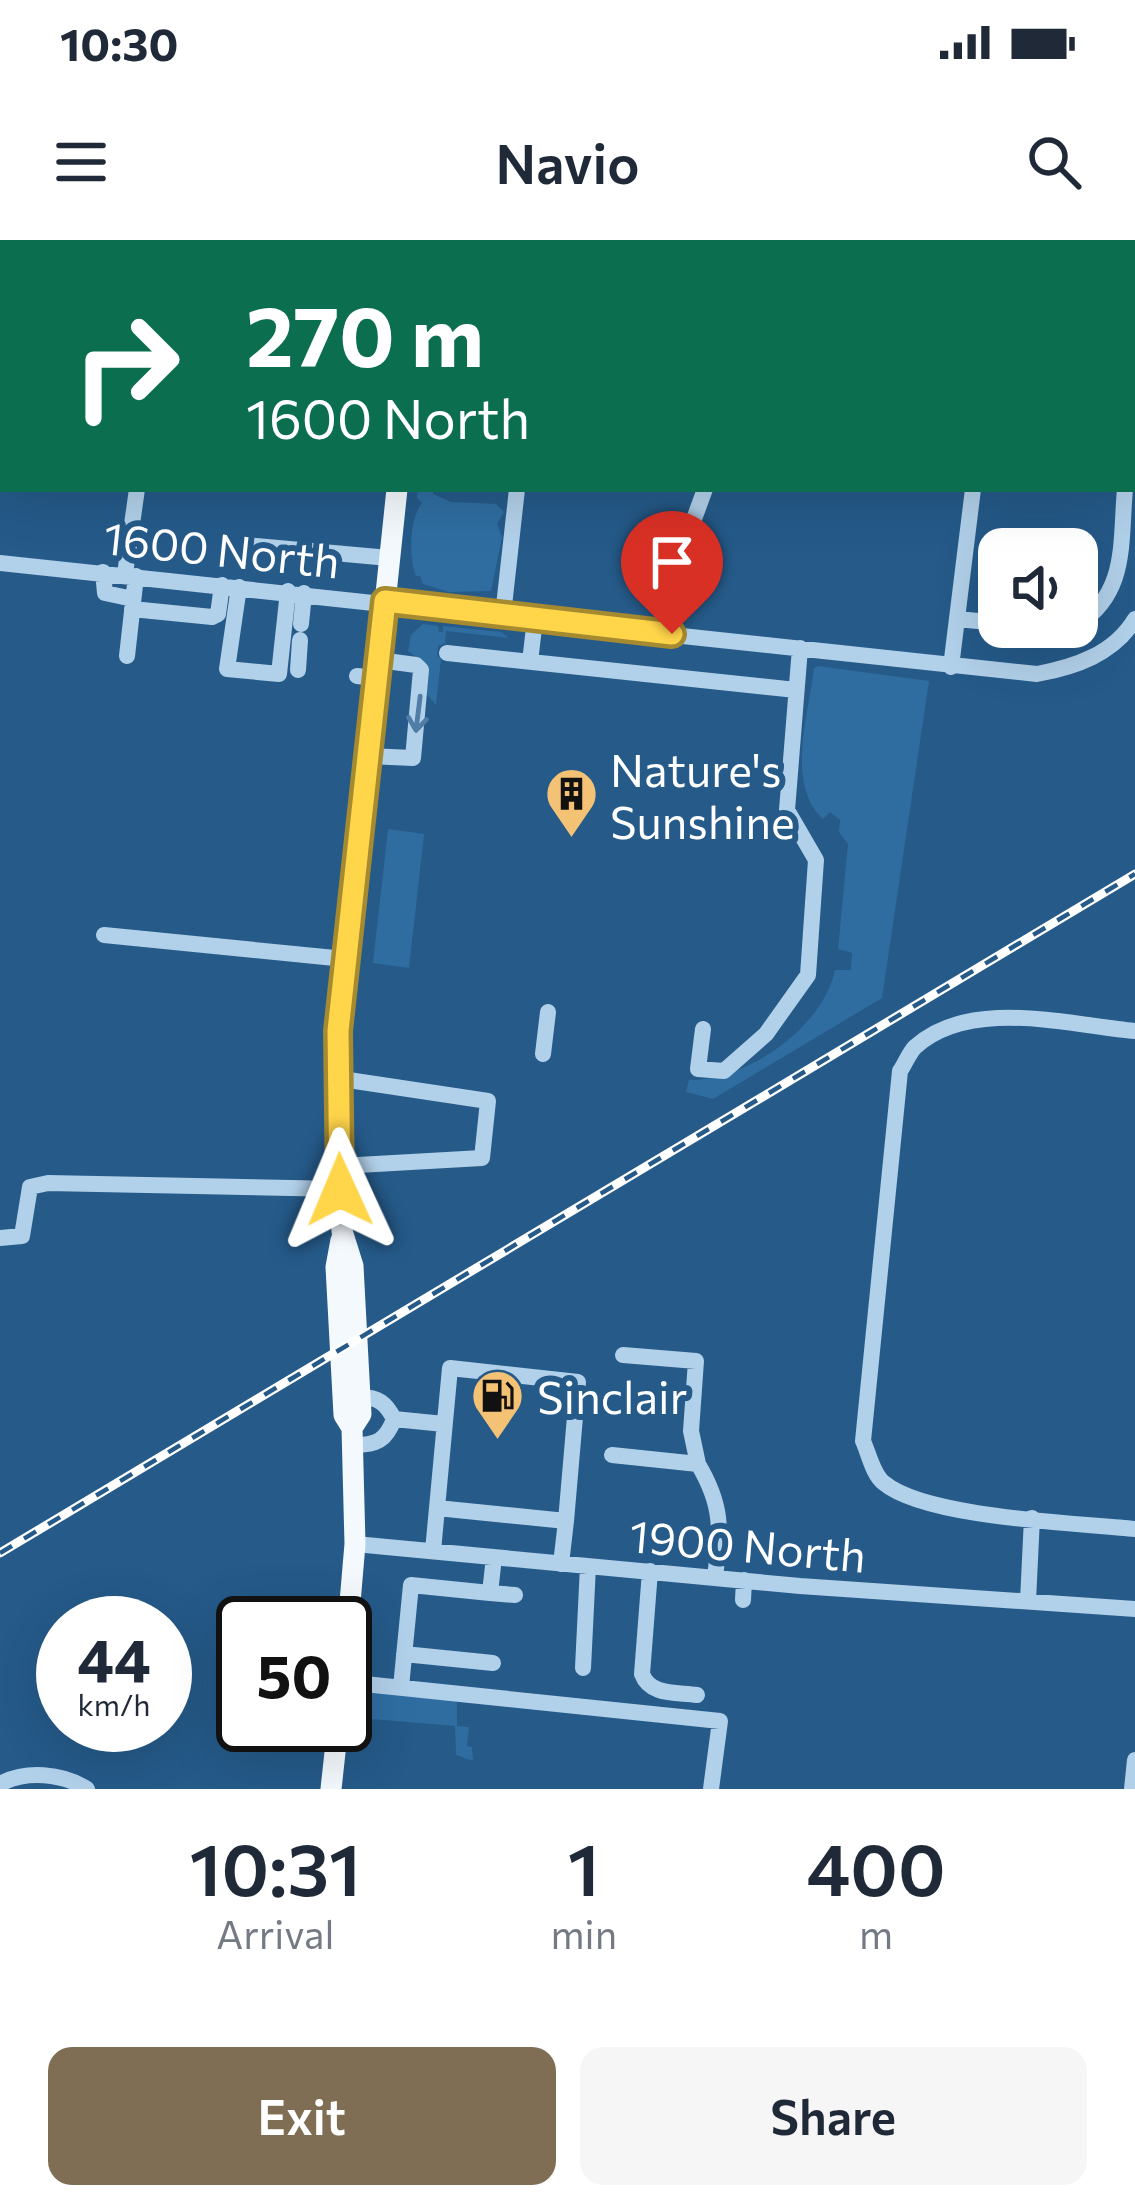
<!DOCTYPE html>
<html lang="en">
<head>
<meta charset="utf-8">
<style>
  body { margin:0; font-family:Commissioner,sans-serif; background:#f6f6f7; color:#1f2937; height:100vh; display:flex; flex-direction:column; font-size:45px; white-space:nowrap }
  * { box-sizing:border-box; margin:0 }
  p { font-size:39px; color:#747a83 }
  .icon { flex:none; width:66px; height:66px; fill:none; stroke:currentColor; stroke-width:2; stroke-linecap:round; stroke-linejoin:round }
  .map { position:relative; height:1549px; overflow:hidden }
  .panel { display:flex; flex-direction:column; background:#fff; flex:1 }
  .panel>* { flex:none }
  .hud { position:absolute; left:0px; top:0px; width:1137px; height:252px; box-shadow:0 12px 48px #0002; background:#0b6e4f; color:#fff; overflow:hidden }
  .controls { position:absolute; left:978px; top:288px; display:grid; gap:24px }
  .controls a { display:grid; place-items:center; width:120px; height:120px; border-radius:24px; background:#fff; box-shadow:0 12px 48px #0002; font-size:60px }
  .speed { position:absolute; left:36px; top:1356px; display:flex; gap:24px; font-size:60px; font-weight:700; text-align:center }
  .speed>* { display:grid; place-content:center; width:156px; height:156px; border-radius:50%; background:#fff; box-shadow:0 12px 48px #0002; line-height:1 }
  .speed small { font-size:30px; font-weight:400 }
  .speed .limit { border:6px solid #111; border-radius:18px; background:#fff; color:#111 }
  .pin { position:absolute; display:grid; place-items:center; width:102px; height:102px; color:#fff; margin:-123px -51px; border-radius:50% 50% 50% 0; rotate:-45deg; box-shadow:0 0 12px #0007 }
  .pin .icon { rotate:45deg }
  .me { position:absolute; width:132px; margin:-66px; rotate:359deg; stroke-linejoin:round; filter:drop-shadow(0 0 9px #0008) }
  .turn { display:flex; align-items:center; gap:42px; height:252px; padding:0 48px; font-size:54px }
  .turn .icon { width:156px; height:156px; stroke-width:2.5 }
  .turn b { display:block; font-size:84px; line-height:102px }
  .eta { display:flex; justify-content:space-evenly; align-items:center; height:204px; text-align:center }
  .eta b { font-size:72px; font-weight:600; line-height:84px }
  .button { display:flex; gap:24px; margin-top:auto; padding:24px 48px }
  .button a { flex:1; height:138px; border-radius:24px; background:#7f6e53; color:#fff; font-size:48px; font-weight:600; line-height:138px; text-align:center }
  .button a+a { background:#f6f6f7; color:#1f2937 }
  .status { display:flex; justify-content:space-between; align-items:center; height:84px; padding:0 60px; background:#fff; direction:ltr }
  .status svg { height:33px; fill:currentColor }
  header { display:flex; justify-content:space-between; align-items:center; height:156px; padding:0 48px; background:#fff; font-size:54px; font-weight:600 }
  .map>svg:first-child { display:block }
</style>
</head>
<body>
<div class="status"><b>10:30</b><svg viewBox="0 0 49 12"><path d="M0 12V9h3v3zM5 12V6h3v6zM10 12V3h3v9zM15 12V0h3v12zM26 1h20v11H26zM47 4h2v5h-2z"/></svg></div>
<header><svg class="icon" aria-label="menu" viewBox="0 0 24 24"><path d="M4 6h16M4 12h16M4 18h16"/></svg>Navio<svg class="icon" aria-label="search" viewBox="0 0 24 24"><circle cx="10" cy="10" r="6"/><path d="M15 15l6 6"/></svg></header>
<div class="map">
<svg width="1135" height="1549" viewBox="0 0 1135 1549">
  <rect width="100%" height="100%" fill="#255a89"/>
  <!-- green -->
  <path fill="#2f6da1" d="M 418,249 L 433,249 L 433,254 L 451,262 L 496,264 L 504,272 L 497,284 L 502,297 L 491,351 L 449,352 L 423,344 L 420,336 L 416,336 C 408,316 410,278 422,263 L 417,258 Z
    M 423,384 L 438,386 L 439,392 L 443,392 L 443,386 L 501,392 L 509,398 L 446,391 L 445,403 L 438,406 L 437,416 L 441,419 L 436,465 L 427,455 L 429,427 L 408,411 L 411,395 Z
    M 818,426 L 929,441 L 882,758 L 713,859 L 686,852 L 689,840 C 746,841 823,788 835,730 L 851,730 L 852,713 L 838,709 L 848,604 L 839,592 L 840,580 L 830,572 L 823,579 C 785,544 809,473 814,428 Z
    M 388,589 L 424,594 L 409,728 L 373,723 Z
    M 370,1452 L 457,1461 L 457,1486 L 469,1487 L 467,1506 L 472,1507 L 473,1521 L 456,1515 L 455,1486 L 359,1478 L 362,1459 Z"/>
  <g fill="none" stroke-linecap="round" stroke-linejoin="round">
    <!-- minor -->
    <path stroke="#b1d0e9" stroke-width="16" d="M 145,3 L 145,0
      M 273,3 L 273,0
      M 379,3 L 380,0
      M 559,3 L 559,0
      M 755,3 L 755,0
      M 1134,15 L 1135,15
      M 1134,157 L 1135,146
      M 246,305 L 389,318
      M 0,323 L 1037,434 C 1075,427 1114,414 1135,379
      M 103,332 L 105,353 L 133,359
      M 125,334 L 137,249
      M 239,347 L 227,429 L 279,434 L 288,351
      M 132,369 L 212,377 L 218,374 L 222,345
      M 503,375 L 517,249
      M 957,379 L 999,383
      M 301,384 L 304,353
      M 1077,385 C 1128,353 1120,303 1125,249
      M 1038,387 L 1068,390 L 1074,387
      M 672,394 L 679,320 L 705,249
      M 447,413 L 796,450
      M 127,416 L 136,336
      M 530,422 L 535,379
      M 951,427 L 973,249
      M 298,430 L 300,400
      M 357,436 L 376,438
      M 368,516 L 413,518 L 421,430 L 416,425 L 379,420
      M 104,695 L 345,719
      M 703,789 L 698,829 L 724,831 L 766,794 L 808,735 L 816,620 L 787,570 L 800,408
      M 1135,791 C 1069,785 970,757 915,807 C 909,813 905,824 900,831 L 863,1201 C 869,1214 873,1235 884,1243 C 926,1278 1077,1283 1135,1289
      M 543,814 L 548,772
      M 335,838 L 488,861 L 482,918 L 340,926
      M 0,998 L 22,996 L 30,947 L 48,943 L 340,949
      M 623,1115 L 696,1121 L 691,1191 L 698,1224
      M 360,1157 C 378,1157 386,1163 394,1179
      M 394,1179 L 444,1184
      M 354,1205 C 376,1205 386,1201 394,1179
      M 612,1215 L 698,1224 C 723,1266 721,1289 715,1337
      M 437,1268 L 566,1281 L 561,1324
      M 355,1304 L 800,1346 L 1135,1369
      M 433,1311 L 450,1128 L 578,1142 L 566,1281
      M 650,1331 L 642,1434 C 650,1456 677,1452 697,1455
      M 490,1353 L 515,1355
      M 743,1360 L 744,1340
      M 1028,1361 L 1032,1278
      M 295,1383 L 296,1372 L 302,1368 L 349,1373
      M 404,1414 L 493,1423
      M 583,1428 L 588,1326
      M 345,1442 L 720,1481 L 711,1549
      M 401,1447 L 411,1345 L 490,1353 L 494,1317
      M 0,1544 C 26,1530 62,1533 87,1549
      M 1132,1549 L 1135,1520"/>
    <!-- major -->
    <path stroke="#f4f9fe" stroke-width="21" d="M 425,3 L 425,0
      M 341,1000 L 336,1027 L 344,1175 L 352,1188 L 355,1304 L 345,1421
      M 352,1188 L 361,1174 L 360,1157 L 353,1026 L 342,991 L 335,838 L 397,249
      M 331,1549 L 338,1485"/>
    <defs>
      <path id="rail" d="M 0,1313 L 1135,634"/>
    </defs>
    <!-- rail casing -->
    <use href="#rail" stroke="#fff" stroke-width="9"/>
    <!-- rail -->
    <use href="#rail" stroke="#255a89" stroke-width="4.5" stroke-dasharray="14" stroke-linecap="butt"/>
  </g>
  <!-- one-way arrows -->
  <defs><path id="oneway-shaft" d="M-6 0H5M1.5-3L5.5 0L1.5 3" fill="none" stroke-width="1.6" stroke-linecap="round" stroke-linejoin="round" transform="scale(3)"/></defs>
  <use stroke="#4f7da6" href="#oneway-shaft" transform="translate(418 474) rotate(97)"/>
  <g fill="none" stroke-linecap="round" stroke-linejoin="round">
    <defs>
      <path id="route" d="M 340,950 L 338,791 L 385,361 L 672,394"/>
    </defs>
    <!-- route casing -->
    <use href="#route" stroke="#a68a30" stroke-width="30"/>
    <!-- route -->
    <use href="#route" stroke="#ffd54a" stroke-width="21"/>
  </g>
  <!-- icons -->
  <defs>
    <symbol id="building-pin" viewBox="-11 -11 22 30"><path d="M0 17L-7.5 6A9.5 9.5 0 1 1 7.5 6Z" fill="#f4c275" stroke="#255a89"/><path d="M-4-6H4V6H1V3H-1V6H-4ZM-2.5-4.3h1.7v1.8h-1.7ZM.8-4.3h1.7v1.8H.8ZM-2.5-1h1.7V.8h-1.7ZM.8-1h1.7V.8H.8Z" fill="#111"/></symbol>
    <symbol id="fuel-pin" viewBox="-11 -11 22 30"><path d="M0 17L-7.5 6A9.5 9.5 0 1 1 7.5 6Z" fill="#f4c275" stroke="#255a89"/><path d="M-5.5-6h7V0h2V4h1.3V-2.5L3-4.5l.8-.8L6-3V5H2.5V1h-1V6h-7ZM-4.2-4.7v3.2H.2V-4.7Z" fill="#111"/></symbol>
  </defs>
  <g fill-rule="evenodd">
    <use href="#building-pin" x="542" y="524" width="59" height="81"/>
    <use href="#fuel-pin" x="468" y="1126" width="59" height="81"/>
  </g>
  <g text-anchor="middle" dominant-baseline="central" stroke-width="12" stroke-linejoin="round" paint-order="stroke">
    <!-- street labels -->
    <g font-size="45" fill="#fff" stroke="#255a89">
      <text transform="translate(222 308) rotate(6)">1600 North</text>
      <text transform="translate(748 1304) rotate(5)">1900 North</text>
    </g>
    <!-- poi labels -->
    <g font-size="45" fill="#fff" stroke="#255a89" text-anchor="start">
      <text x="610" y="528">Nature's<tspan x="610" dy="52">Sunshine</tspan></text>
      <text x="537" y="1155">Sinclair</text>
    </g>
  </g>
</svg>
<div class="controls">
<a><svg class="icon" aria-label="sound" viewBox="0 0 24 24"><path d="M4 9h4l5-4v14l-5-4H4zM17 9q2 3 0 6"/></svg></a>
</div>
<div class="speed"><div>44<small>km/h</small></div><div class="limit">50</div></div>
<div class="pin" style="left:672px;top:394px;background:#d93025"><svg class="icon" aria-label="arrive" viewBox="0 0 24 24"><path d="M6 21V4h12l-3 4 3 4H6"/></svg></div>
<svg class="me" style="left:340px;top:950px" viewBox="-20 -20 40 40"><path d="M0-17L14 15 0 8-14 15z" fill="#ffd54a" stroke="#fff" stroke-width="4"/></svg>
<div class="hud">
<div class="turn"><svg class="icon" aria-label="right" viewBox="0 0 24 24"><path d="M7 20v-9h11M14 6l5 5-5 5"/></svg><div><b>270 m</b>1600 North</div></div>
</div>
</div>
<section class="panel">
<div class="eta">
<div><b>10:31</b><p>Arrival</p></div>
<div><b>1</b><p>min</p></div>
<div><b>400</b><p>m</p></div>
</div>
<div class="button"><a>Exit</a><a>Share</a></div>
</section>
</body>
</html>
